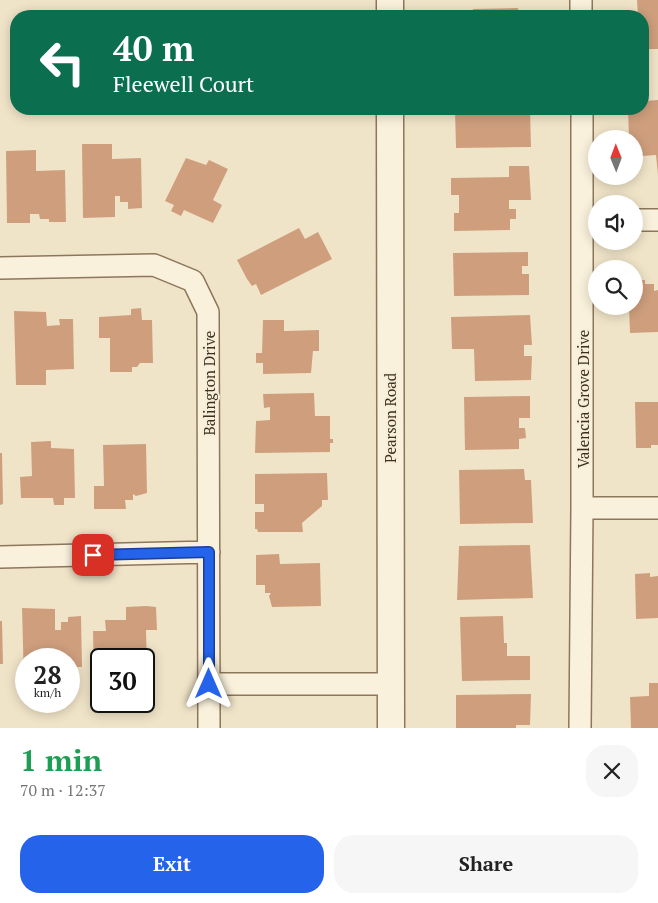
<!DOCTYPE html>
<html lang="en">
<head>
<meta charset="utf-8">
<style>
  body { margin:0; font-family:"PT Serif",serif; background:#f6f6f6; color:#222; height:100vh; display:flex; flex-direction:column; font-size:19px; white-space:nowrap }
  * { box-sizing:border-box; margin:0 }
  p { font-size:16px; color:#767676 }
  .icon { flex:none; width:28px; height:28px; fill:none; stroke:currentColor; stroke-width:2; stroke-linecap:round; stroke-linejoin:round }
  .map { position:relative; height:728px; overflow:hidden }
  .sheet { display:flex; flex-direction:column; background:#fff; flex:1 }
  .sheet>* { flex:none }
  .banner { position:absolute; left:10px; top:10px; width:639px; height:105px; border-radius:20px; box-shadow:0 2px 12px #0003; background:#0b6e4f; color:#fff; overflow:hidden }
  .needle { width:32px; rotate:359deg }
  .fabs { position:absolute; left:588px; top:130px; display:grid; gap:10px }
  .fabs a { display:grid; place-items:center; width:55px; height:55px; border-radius:50%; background:#fff; box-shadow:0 2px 12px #0003; font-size:25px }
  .speed { position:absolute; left:15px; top:648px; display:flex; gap:10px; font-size:25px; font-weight:700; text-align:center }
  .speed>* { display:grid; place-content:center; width:65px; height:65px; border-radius:50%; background:#fff; box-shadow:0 2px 12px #0003; line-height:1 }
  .speed small { font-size:12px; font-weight:400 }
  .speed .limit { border:2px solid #111; border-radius:8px; background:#fff; color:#111 }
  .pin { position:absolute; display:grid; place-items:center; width:42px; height:42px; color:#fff; margin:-21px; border-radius:10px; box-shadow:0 2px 8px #0006 }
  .me { position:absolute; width:55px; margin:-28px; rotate:0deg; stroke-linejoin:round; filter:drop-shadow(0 0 4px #0008) }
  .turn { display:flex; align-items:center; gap:18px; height:105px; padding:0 20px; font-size:22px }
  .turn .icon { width:65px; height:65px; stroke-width:2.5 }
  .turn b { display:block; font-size:35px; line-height:42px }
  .round { display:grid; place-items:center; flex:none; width:52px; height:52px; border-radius:20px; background:#f6f6f6 }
  .overview { display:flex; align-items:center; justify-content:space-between; height:85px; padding:0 20px }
  h1 { font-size:30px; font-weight:700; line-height:38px; color:#1e9e55 }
  .cta { display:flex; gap:10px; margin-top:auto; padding:10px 20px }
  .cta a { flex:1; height:58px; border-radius:20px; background:#2563eb; color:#fff; font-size:20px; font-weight:700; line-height:58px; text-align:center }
  .cta a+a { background:#f6f6f6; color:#222 }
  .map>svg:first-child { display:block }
</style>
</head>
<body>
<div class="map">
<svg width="658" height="728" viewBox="0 0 658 728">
  <rect width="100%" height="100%" fill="#f0e4c8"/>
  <!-- building -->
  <path fill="#cf9f7d" d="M 637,0 L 658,0 L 658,49 L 642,49 L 642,16 L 638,16 Z
    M 518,8 L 519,16 L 474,16 L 473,9 Z
    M 642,96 L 645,96 L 645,101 L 658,100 L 658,175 L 656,155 L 642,156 L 642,150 L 634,150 L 634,139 L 629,139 L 628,109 L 642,109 Z
    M 455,109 L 530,109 L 531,147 L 456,148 Z
    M 82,144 L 112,144 L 112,159 L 141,158 L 142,208 L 128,209 L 128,202 L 120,202 L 120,196 L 115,196 L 115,217 L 83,218 Z
    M 36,150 L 36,171 L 65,170 L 66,222 L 49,222 L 49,219 L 40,219 L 39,214 L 30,214 L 30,223 L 7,223 L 6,151 Z
    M 186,158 L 206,165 L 209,160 L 228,169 L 213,200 L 222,205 L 213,223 L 184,210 L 181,216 L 171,211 L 174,205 L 165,201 Z
    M 509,166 L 529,166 L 531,200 L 509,200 L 509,209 L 516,209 L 516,219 L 510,219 L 510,230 L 454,231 L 454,213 L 459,213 L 459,195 L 451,195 L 451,178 L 509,177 Z
    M 299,228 L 305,239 L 318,232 L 332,259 L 261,295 L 256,284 L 252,286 L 247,279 L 237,260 Z
    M 528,252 L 528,266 L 522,266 L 522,274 L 529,274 L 529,295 L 454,296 L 453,253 Z
    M 634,280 L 645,280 L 645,284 L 654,284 L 654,291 L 658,290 L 658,332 L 630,333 L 629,306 L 634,306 Z
    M 141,308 L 142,320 L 152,320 L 153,363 L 140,363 L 137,367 L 132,367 L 132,372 L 110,372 L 110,338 L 99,338 L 99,317 L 131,315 L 131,309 Z
    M 14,311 L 46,312 L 47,326 L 60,325 L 59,319 L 73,319 L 74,369 L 46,370 L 46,385 L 16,385 Z
    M 530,315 L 532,345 L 524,345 L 524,356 L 532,356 L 531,380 L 475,381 L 474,349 L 452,349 L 451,317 Z
    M 263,320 L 284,320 L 284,331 L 319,330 L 319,351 L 313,351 L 311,373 L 263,374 L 263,363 L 256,363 L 256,353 L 262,353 Z
    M 314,393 L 315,416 L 330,416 L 330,439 L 333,439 L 333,443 L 330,443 L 330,452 L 255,453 L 256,421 L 270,420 L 270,407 L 264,408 L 263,394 Z
    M 530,396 L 530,418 L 519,418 L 519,428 L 525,428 L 526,438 L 519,439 L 519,449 L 465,450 L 464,397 Z
    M 635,402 L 658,402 L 658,445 L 651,445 L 651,448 L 636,448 Z
    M 51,441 L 51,448 L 74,449 L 75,498 L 64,498 L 64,505 L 54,505 L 53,498 L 21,498 L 20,477 L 32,476 L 31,442 Z
    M 146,444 L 147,493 L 136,496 L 133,494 L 133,500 L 125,500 L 126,509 L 94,509 L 94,486 L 104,486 L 103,445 Z
    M 0,453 L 2,453 L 3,504 L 0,505 Z
    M 524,469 L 525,480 L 531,480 L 533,523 L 460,524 L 459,470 Z
    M 327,473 L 328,500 L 322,500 L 322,506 L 302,523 L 303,532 L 258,532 L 257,529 L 255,529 L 255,512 L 264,512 L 264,504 L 255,504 L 255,474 Z
    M 530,545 L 533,598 L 457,600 L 459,546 Z
    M 279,554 L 280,564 L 320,563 L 321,606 L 272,607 L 269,596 L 271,593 L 265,593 L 265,585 L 256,585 L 256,555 Z
    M 650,573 L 650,577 L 658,576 L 658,618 L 636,619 L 635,574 Z
    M 146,606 L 156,607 L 157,630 L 146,630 L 147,667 L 144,667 L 144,659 L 101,659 L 101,677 L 94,677 L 93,631 L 106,631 L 105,620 L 126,620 L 126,607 Z
    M 22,608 L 55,609 L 55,630 L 61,630 L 61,622 L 68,622 L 68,617 L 81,616 L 82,667 L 69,667 L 69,659 L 26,659 L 26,683 L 24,683 Z
    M 503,616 L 504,643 L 507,643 L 507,656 L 530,656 L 530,680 L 462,681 L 460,617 Z
    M 0,621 L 2,621 L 3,664 L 0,664 Z
    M 649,683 L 658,683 L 658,728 L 631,728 L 630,697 L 649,696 Z
    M 531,694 L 530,725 L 516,725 L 516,728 L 456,728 L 456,695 Z"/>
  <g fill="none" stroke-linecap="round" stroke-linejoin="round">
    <defs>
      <path id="minor" d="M 581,0 L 581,16
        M 582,109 L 582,508
        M 634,220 L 658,220
        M 0,268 L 154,265 L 193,281 L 208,312 L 209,728
        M 0,557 L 209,552
        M 209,684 L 390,684
        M 580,728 L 582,508 L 658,508"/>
      <path id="tertiary" d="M 390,0 L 390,16
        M 390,109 L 391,728"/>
    </defs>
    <!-- minor casing -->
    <use href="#minor" stroke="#8d765c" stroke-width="24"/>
    <!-- tertiary casing -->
    <use href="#tertiary" stroke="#8d765c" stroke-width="29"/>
    <!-- minor -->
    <use href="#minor" stroke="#faf1dc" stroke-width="21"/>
    <!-- tertiary -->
    <use href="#tertiary" stroke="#faf1dc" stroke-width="26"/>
  </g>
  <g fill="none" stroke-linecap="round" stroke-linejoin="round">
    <defs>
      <path id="route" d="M 93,555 L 209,552 L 209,684"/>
    </defs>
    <!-- route casing -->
    <use href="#route" stroke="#184099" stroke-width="12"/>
    <!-- route -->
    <use href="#route" stroke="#2563eb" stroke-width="9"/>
  </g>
  <g text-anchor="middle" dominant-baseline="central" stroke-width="4" stroke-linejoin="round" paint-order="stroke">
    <!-- street labels -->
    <g font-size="15" fill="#3d2e20" stroke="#f7eed8">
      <text transform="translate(209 383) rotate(-90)">Balington Drive</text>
      <text transform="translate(583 399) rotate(-90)">Valencia Grove Drive</text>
      <text transform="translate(390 418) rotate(-90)">Pearson Road</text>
    </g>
  </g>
</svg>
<div class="fabs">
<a><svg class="needle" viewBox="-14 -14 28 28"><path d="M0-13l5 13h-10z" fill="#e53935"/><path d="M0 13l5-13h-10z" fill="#767676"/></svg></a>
<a><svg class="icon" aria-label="sound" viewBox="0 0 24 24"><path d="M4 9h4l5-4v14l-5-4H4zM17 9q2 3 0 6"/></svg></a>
<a><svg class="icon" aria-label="search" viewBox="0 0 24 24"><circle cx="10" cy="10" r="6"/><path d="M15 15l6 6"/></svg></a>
</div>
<div class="speed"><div>28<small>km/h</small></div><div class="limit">30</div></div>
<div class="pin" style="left:93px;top:555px;background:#d93025"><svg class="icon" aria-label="arrive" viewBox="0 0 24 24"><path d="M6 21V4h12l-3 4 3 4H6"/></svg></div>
<svg class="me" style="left:209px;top:684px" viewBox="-20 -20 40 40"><path d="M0-17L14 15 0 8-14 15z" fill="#2563eb" stroke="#fff" stroke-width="4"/></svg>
<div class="banner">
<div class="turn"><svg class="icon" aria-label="left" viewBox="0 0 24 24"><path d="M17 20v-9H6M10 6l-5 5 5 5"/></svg><div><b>40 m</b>Fleewell Court</div></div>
</div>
</div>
<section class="sheet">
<div class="overview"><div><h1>1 min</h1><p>70 m · 12:37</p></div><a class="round"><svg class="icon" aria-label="close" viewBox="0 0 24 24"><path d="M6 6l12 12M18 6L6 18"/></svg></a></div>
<div class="cta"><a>Exit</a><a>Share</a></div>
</section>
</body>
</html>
